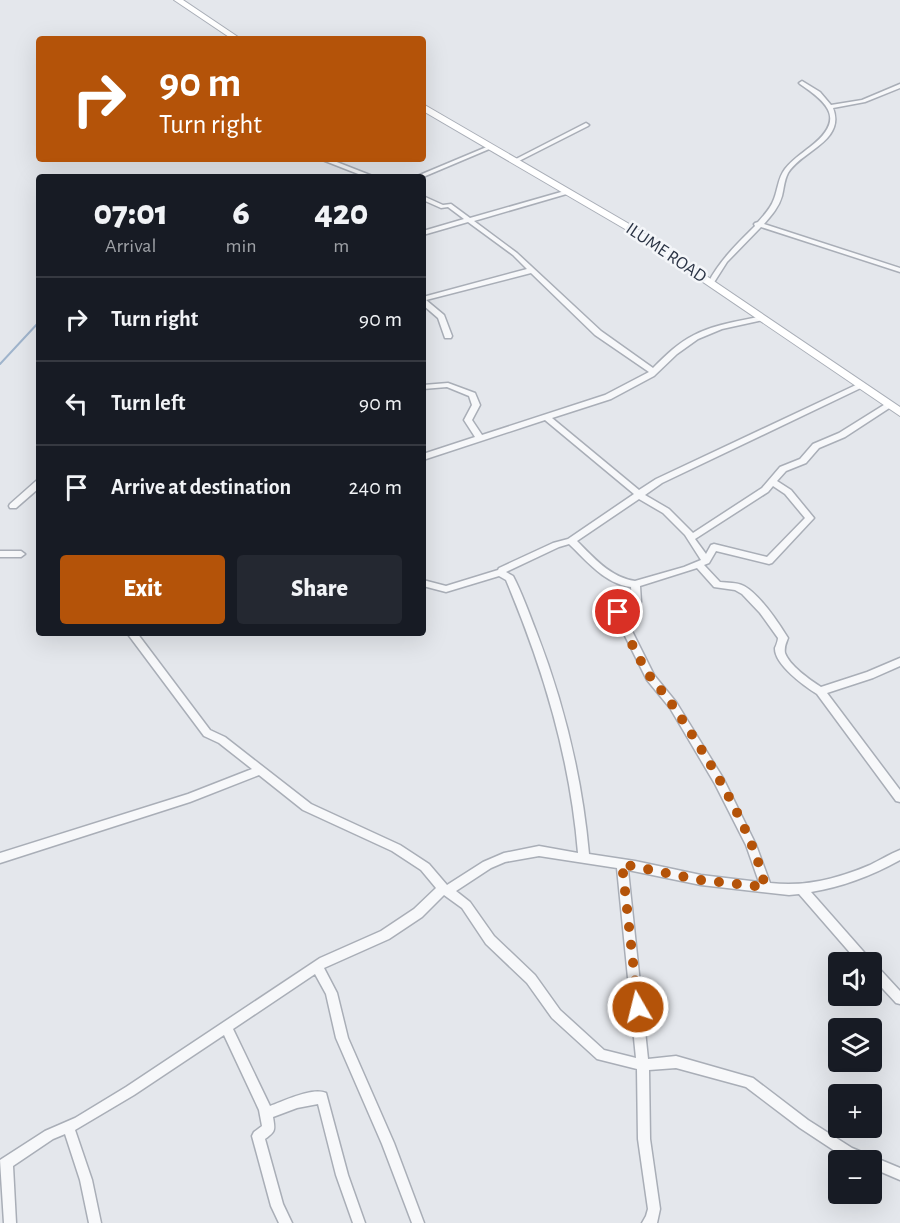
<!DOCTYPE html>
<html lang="en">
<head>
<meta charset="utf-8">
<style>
  body { margin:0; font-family:"Alegreya Sans",sans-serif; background:#242831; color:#f1f3f6; height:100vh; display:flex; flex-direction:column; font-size:22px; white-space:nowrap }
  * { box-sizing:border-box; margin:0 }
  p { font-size:20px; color:#9ea1a6 }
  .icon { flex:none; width:33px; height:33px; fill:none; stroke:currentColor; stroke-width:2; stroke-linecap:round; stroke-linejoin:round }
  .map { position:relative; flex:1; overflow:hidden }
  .details { position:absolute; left:36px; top:174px; width:390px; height:462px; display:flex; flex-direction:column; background:#171b24; border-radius:6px; box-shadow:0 6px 24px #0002 }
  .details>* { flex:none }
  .hud { position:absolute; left:36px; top:36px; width:390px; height:126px; border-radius:6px; box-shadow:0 6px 24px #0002; background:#b45309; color:#fff; overflow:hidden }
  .buttons { position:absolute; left:828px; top:952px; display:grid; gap:12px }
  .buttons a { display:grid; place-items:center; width:54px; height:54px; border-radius:6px; background:#171b24; box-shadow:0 6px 24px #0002; font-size:30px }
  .pin { position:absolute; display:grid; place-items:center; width:51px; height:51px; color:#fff; margin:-26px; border:3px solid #fff; border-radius:50%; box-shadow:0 2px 6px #0007 }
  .me { position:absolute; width:66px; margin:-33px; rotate:352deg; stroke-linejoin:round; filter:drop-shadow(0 0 4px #0008) }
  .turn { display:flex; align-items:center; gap:21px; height:126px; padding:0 24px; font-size:27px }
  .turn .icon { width:78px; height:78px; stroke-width:2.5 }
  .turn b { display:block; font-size:42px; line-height:51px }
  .eta { display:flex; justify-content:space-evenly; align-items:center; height:102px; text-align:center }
  .eta b { font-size:36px; font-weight:800; line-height:42px }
  .primary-button { display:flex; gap:12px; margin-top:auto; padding:12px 24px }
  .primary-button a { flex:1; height:69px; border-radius:6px; background:#b45309; color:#fff; font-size:24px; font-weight:800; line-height:69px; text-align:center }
  .primary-button a+a { background:#242831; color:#f1f3f6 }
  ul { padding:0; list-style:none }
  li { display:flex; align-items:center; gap:18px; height:84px; padding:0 24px; border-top:2px solid #363941 }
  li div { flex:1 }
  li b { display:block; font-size:22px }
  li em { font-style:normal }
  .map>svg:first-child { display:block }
</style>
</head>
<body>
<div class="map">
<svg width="900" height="1223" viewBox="0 0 900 1223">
  <rect width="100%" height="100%" fill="#e4e7ec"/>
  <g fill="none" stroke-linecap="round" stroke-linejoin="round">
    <!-- stream -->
    <path stroke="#9fb4cc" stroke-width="2" d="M 0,364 L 39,322"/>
    <defs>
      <path id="street" d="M 802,81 L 820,92 L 831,105 L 862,100 L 900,84 L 900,88 L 865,102 L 833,108 C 846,141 801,151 788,173 C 784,181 784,188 782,196 C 779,207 771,216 764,224 L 900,268 L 900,272 L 761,227 L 727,262 L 713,284 L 709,284 L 708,283 C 720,260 737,244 755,226 L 754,224 L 755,223 L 758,222 C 764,215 771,208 774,199 C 778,189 778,178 785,169 C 792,160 801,154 810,147 C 845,120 830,104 800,84 L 799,83 Z
        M 586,123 L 589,125 L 588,126 L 517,162 L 512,161 Z
        M 489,146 L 494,147 L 423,177 L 415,177 Z
        M 320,159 L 329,159 L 375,177 L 366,177 Z
        M 568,190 L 570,191 L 570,193 L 474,221 L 517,253 L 601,331 L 653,368 C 665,356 678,343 694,335 C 716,324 740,321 763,316 L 767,318 L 763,320 L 722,329 L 698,339 L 677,354 L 654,376 L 611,399 L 552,418 L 639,490 L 656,479 L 858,384 L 864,384 L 865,386 L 662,483 L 645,495 L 669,509 L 693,533 L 762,488 L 780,467 L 800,459 L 813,444 L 839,433 L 887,403 L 890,403 L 894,405 L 845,437 L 819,448 L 806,463 L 786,471 L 777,481 L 791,490 L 814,518 L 772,563 L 769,564 L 716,551 L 709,563 L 704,565 L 720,582 C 728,583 736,582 744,586 C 760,595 778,622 788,638 C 786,643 784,647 785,653 C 789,665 810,680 821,687 L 867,672 L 900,658 L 900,666 L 873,678 L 827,693 L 900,790 L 900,802 L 896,801 L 817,694 C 804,686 774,664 775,648 C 776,646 778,640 778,638 L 760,613 L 742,594 L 735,590 L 714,587 L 697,568 L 640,586 L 641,602 L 640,604 L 628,608 L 623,613 L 654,675 L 676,702 L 723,778 L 756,845 L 770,883 C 806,887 837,879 870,865 C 880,860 890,854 900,850 L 900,860 C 873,875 842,887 811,892 L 870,959 L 872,963 L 859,963 L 799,894 L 789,895 L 701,885 L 628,870 L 648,1059 L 676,1056 L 753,1078 L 808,1120 L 852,1148 L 900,1168 L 900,1180 L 872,1168 L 872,1161 L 853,1161 L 844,1157 L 800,1128 L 746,1087 L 676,1068 L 649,1070 L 650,1139 L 660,1209 L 657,1223 L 642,1223 L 646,1216 L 648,1209 L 638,1139 L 637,1069 L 597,1059 L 552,1018 L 527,983 L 486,944 L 462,908 L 444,895 L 422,917 L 389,939 L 324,968 L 337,993 L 348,1038 L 394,1143 L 424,1223 L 412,1223 L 382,1144 L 336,1038 L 326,994 L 315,974 L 233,1029 L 270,1106 C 284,1101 312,1087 326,1093 L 348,1175 L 365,1223 L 353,1223 L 336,1175 L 318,1104 L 297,1108 L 273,1117 C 275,1130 276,1131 265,1139 L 283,1204 L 292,1223 L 279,1223 L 271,1206 L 252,1136 L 254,1132 L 262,1126 L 259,1110 L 224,1035 L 134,1095 L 75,1130 L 92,1180 L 101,1223 L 89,1223 L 80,1180 L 65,1134 L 53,1139 L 13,1166 L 16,1223 L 4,1223 L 0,1160 L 45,1131 L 75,1118 L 126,1087 L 320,958 L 381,931 L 414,909 L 436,888 L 421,870 L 392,851 L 303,810 L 259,775 L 190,802 L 0,863 L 0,853 L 188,794 L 252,769 L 219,743 L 204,736 L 127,633 L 137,633 L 210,730 L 225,737 L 311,804 L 400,845 L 429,864 L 447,885 L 483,862 L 504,853 L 539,846 L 578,853 C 570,757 543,668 506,580 L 499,576 L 446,592 L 423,586 L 423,580 L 446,586 L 498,570 L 499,568 L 553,543 L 568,539 L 634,494 L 545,420 L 423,460 L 423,454 L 475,437 L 464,420 L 472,405 L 469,396 L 447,387 L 423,389 L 423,385 L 448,383 L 475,393 L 480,405 L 472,420 L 482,435 L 605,395 L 649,372 L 595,335 L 531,273 L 426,300 L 444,315 L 452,336 L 451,338 L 445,338 L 438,318 L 423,305 L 423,297 L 527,269 L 513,255 L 468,222 L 423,235 L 423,231 L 464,219 L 448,207 L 441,208 L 423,200 L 423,196 L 443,205 L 451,204 L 470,218 ZM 773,486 L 785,494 L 805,518 L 767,557 L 714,544 L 711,545 L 706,554 L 695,539 L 768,492 ZM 639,499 L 663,513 L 685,535 L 701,560 L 684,567 L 635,581 C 611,578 593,557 577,541 ZM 569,544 C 587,561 605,584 631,587 L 632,600 L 622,604 L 613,612 L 647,680 L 670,708 L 715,784 L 746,845 L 759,882 L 701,875 L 635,861 L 589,854 C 582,777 564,703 536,631 C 529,613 522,593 513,576 L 506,572 L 559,547 ZM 539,856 L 617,868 L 636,1058 L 604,1050 L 560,1010 L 535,975 L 494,936 L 470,902 L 456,891 L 491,868 L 505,862 Z
        M 39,480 L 39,488 L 16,508 L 10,508 L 9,506 L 10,504 L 36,481 Z
        M 0,551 L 21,551 L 25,554 L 21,557 L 0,557 Z
        M 872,964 L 876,965 L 900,991 L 900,1004 L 896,1003 L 872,977 Z"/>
      <path id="secondary" d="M 174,0 L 183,0 L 241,39 L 232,39 Z
        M 423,104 L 631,225 L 900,407 L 900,416 L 625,229 L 423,111 Z"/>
    </defs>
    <!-- street casing -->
    <use href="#street" stroke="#a9aeb7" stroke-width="3"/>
    <!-- secondary casing -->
    <use href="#secondary" stroke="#a9aeb7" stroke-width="2"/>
    <!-- street -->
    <use href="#street" fill="#f7f8fa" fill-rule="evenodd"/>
    <!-- secondary -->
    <use href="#secondary" fill="#fff" fill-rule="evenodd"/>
  </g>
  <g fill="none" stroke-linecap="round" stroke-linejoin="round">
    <!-- route -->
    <path stroke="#b45309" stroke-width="10" stroke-dasharray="0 18" d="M 618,612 C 623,628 642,665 651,678 C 658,687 665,694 671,703 C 705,753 753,829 765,887 L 700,880 L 622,864 L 638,1007"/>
  </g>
  <g text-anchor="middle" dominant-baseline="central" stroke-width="5" stroke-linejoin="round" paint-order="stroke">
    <!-- far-street labels -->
    <g font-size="18" fill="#2b3445" stroke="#f4f6f9">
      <text transform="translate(666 253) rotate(34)">ILUME ROAD</text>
    </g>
  </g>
</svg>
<div class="buttons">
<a><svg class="icon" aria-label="sound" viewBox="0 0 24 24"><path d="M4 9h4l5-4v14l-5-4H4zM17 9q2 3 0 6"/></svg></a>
<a><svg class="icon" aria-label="layers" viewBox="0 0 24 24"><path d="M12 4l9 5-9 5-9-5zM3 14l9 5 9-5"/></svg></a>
<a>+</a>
<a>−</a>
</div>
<div class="pin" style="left:618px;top:612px;background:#d93025"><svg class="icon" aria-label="arrive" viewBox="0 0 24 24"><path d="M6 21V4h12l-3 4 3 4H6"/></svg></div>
<svg class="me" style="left:638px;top:1007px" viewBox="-20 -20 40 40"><circle r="17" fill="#b45309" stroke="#fff" stroke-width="3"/><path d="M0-11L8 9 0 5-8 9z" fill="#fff"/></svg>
<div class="hud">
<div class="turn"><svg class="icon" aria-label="right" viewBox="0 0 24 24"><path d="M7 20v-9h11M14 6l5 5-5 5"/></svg><div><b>90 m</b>Turn right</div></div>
</div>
<section class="details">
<div class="eta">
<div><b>07:01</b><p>Arrival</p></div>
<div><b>6</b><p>min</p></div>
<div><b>420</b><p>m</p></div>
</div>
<ul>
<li><svg class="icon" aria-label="right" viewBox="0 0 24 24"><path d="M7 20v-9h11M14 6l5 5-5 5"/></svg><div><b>Turn right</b></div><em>90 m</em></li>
<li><svg class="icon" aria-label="left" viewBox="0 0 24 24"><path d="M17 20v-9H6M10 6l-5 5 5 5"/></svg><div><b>Turn left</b></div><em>90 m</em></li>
<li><svg class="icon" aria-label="arrive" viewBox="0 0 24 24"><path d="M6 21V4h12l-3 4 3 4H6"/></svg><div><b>Arrive at destination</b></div><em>240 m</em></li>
</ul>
<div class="primary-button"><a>Exit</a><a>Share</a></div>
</section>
</div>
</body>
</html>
